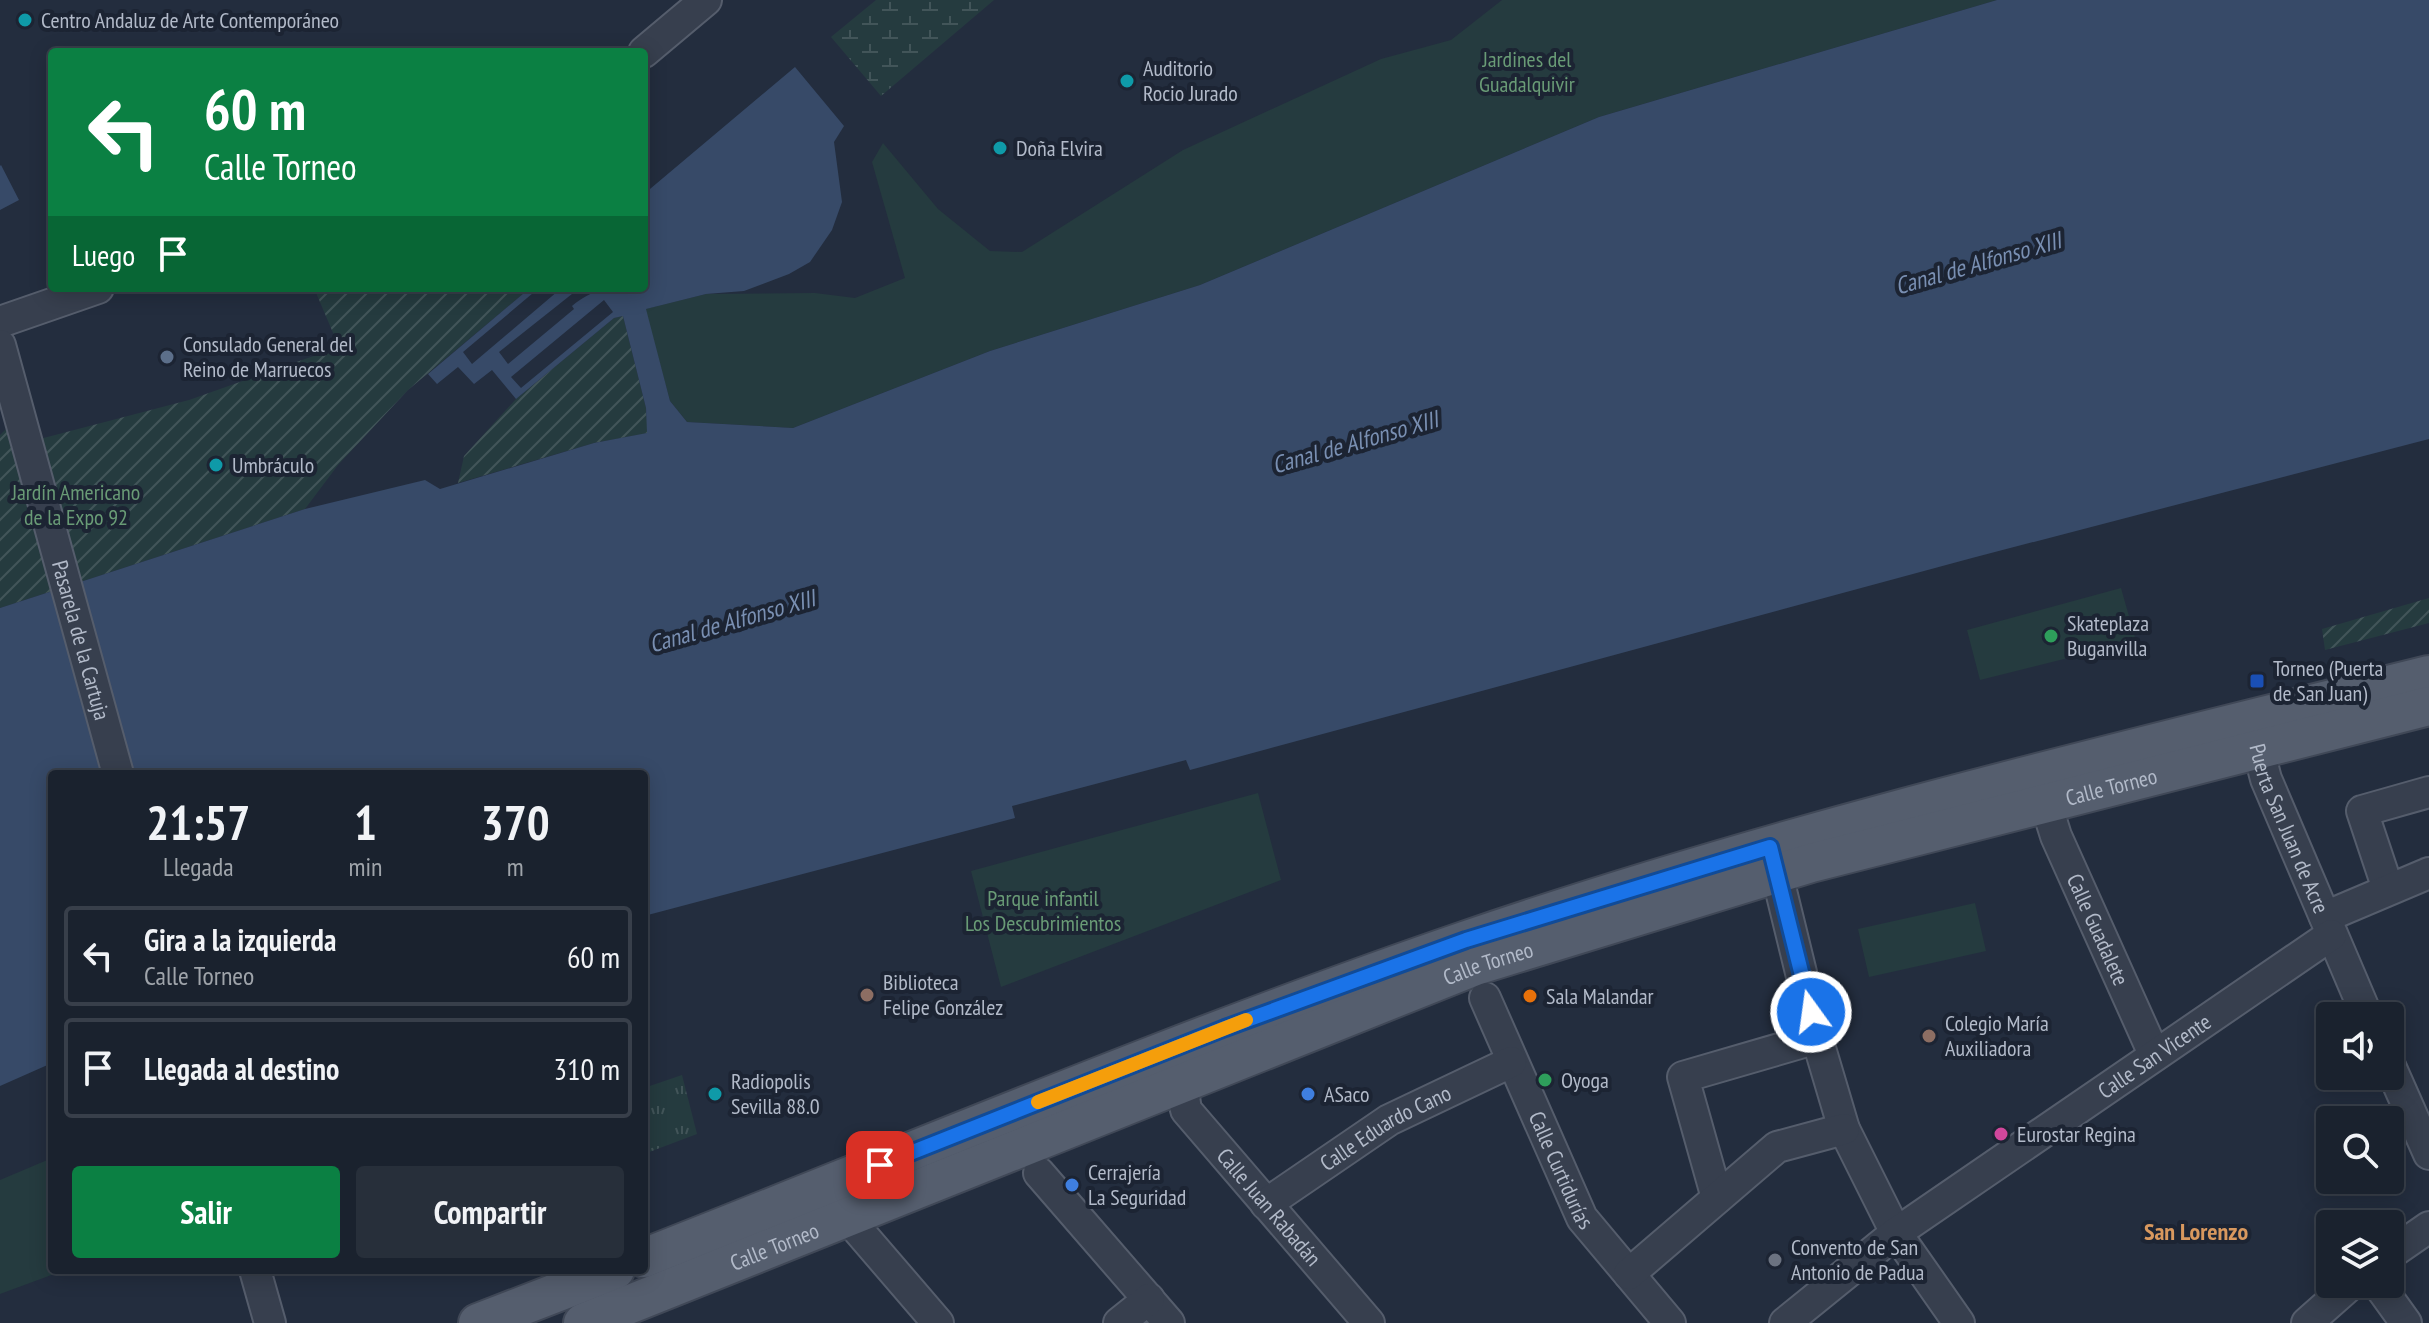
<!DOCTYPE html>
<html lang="es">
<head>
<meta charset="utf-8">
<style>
  body { margin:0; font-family:"PT Sans Narrow",sans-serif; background:#272f3a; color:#f1f3f6; height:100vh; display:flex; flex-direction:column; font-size:30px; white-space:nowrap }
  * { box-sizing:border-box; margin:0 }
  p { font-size:26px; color:#9fa4aa }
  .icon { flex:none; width:44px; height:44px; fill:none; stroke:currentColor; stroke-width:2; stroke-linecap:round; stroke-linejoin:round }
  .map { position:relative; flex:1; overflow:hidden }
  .drawer { position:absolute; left:48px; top:770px; width:600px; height:504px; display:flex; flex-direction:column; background:#1a222e; border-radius:8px; box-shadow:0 4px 20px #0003,0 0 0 2px #383f4a }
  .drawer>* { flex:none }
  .banner { position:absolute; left:48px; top:48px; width:600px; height:244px; border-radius:8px; box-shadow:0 4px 20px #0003,0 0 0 2px #383f4a; background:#0b8043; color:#fff; overflow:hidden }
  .fabs { position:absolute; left:2316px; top:1002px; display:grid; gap:16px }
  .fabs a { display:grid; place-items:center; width:88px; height:88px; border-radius:8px; background:#1a222e; box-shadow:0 4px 20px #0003,0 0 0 2px #383f4a; font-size:40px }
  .pin { position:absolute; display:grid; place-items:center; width:68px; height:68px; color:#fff; margin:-34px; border-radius:16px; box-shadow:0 4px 12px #0006 }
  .me { position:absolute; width:88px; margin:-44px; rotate:346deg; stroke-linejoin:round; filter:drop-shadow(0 0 6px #0008) }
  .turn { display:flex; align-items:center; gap:28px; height:168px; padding:0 24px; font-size:36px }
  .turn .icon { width:104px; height:104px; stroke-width:2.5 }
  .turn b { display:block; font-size:56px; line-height:68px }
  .then { display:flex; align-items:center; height:76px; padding:0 24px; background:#0003; gap:16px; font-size:30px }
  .eta { display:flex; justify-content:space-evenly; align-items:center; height:136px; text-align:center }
  .eta b { font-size:48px; font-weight:800; line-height:56px }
  .cta { display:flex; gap:16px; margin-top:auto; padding:16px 24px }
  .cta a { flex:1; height:92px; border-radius:8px; background:#0b8043; color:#fff; font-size:32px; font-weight:800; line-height:92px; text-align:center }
  .cta a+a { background:#272f3a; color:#f1f3f6 }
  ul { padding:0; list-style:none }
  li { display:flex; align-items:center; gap:24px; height:100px; margin:0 16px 12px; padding:0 8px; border:4px solid #383f4a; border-radius:8px }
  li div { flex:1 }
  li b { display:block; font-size:30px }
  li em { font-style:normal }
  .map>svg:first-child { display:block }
</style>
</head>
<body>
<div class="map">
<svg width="2429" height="1323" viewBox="0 0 2429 1323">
  <defs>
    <pattern id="grass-tufts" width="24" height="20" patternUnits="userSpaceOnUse" patternTransform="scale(2)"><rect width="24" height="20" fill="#253b3f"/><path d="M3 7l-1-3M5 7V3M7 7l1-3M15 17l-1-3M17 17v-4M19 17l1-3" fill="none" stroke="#425559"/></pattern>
    <pattern id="wetland-marsh" width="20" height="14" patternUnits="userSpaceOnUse" patternTransform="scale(2)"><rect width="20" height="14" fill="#253b3f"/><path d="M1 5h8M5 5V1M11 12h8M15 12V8" fill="none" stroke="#425559"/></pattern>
    <pattern id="garden-furrows" width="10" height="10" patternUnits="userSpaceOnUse" patternTransform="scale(2)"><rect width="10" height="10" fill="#253b3f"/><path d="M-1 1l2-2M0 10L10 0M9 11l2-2" fill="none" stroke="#425559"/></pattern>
  </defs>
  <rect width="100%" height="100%" fill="#232d3e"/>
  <!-- grass -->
  <path fill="url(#grass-tufts)" d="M 682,1075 L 697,1134 L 644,1154 L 644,1088 Z"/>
  <!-- wetland -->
  <path fill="url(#wetland-marsh)" d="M 876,0 L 994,0 L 881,96 L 831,37 Z"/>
  <!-- park -->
  <path fill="#253b3f" d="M 1502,0 L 1997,0 L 1599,117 L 1200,285 L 990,351 L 793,428 L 687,422 L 670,401 L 645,309 L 706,294 L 815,293 L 855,298 L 905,278 L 872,162 L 883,143 L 938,209 L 990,251 L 1022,252 L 1183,150 L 1381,59 L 1451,40 Z
    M 2121,588 L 2136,641 L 1980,680 L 1967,630 Z
    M 1258,793 L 1281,880 L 1001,987 L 971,871 Z
    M 1975,903 L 1986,951 L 1869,977 L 1858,929 Z
    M 52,1158 L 52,1270 L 65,1270 L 0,1294 L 0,1180 Z"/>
  <!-- garden -->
  <path fill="url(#garden-furrows)" d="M 314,288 L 530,288 L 408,390 L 338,465 L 305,509 L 0,608 L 0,435 L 9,426 L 13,446 L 189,400 L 339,347 Z
    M 623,316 L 646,408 L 648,433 L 594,443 L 458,483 L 464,456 L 516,399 L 614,318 Z
    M 2429,598 L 2429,623 L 2325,650 L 2322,629 Z"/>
  <!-- water -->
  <path fill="#374a68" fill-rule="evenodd" d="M 1997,0 L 2429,0 L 2429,439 L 1972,558 L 1190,770 L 1186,760 L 1012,806 L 1015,818 L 644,916 L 644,774 L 52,774 L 52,1063 L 0,1086 L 0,608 L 305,509 L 425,480 L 440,489 L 594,443 L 647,433 L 646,408 L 623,316 L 614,318 L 516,399 L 492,370 L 474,384 L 458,367 L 437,384 L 428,374 L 530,288 L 539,288 L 463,352 L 472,364 L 558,291 L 556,288 L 577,290 L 499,352 L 508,364 L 574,309 L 572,306 C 596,286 611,288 644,288 L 644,194 L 795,67 L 844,126 L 834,142 L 842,202 L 832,230 L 810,262 L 789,274 L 744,291 L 706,294 L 646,309 L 670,401 L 687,422 L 793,428 L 990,351 L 1200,285 L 1599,117 ZM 604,300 L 613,312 L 521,388 L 511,377 Z
    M 1,165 L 19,200 L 0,210 L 0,166 Z"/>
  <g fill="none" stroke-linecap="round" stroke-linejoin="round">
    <defs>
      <g id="minor">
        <path d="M 644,52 L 706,0"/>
        <path d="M 0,322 L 98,288"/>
        <path id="s1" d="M 0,345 L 118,774"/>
        <path id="s2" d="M 2253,729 L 2266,779 L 2367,1016"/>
        <path id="s3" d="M 2046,804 L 2056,836 L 2154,1054"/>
        <path d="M 1772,854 L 1817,1038 L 1844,1129 L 1896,1233 L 1959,1323"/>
        <path d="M 2388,889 L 2362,811 L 2429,792"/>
        <path d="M 2325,917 L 2429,873"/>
        <path id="s4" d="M 1485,998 L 1582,1218 L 1670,1323"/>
        <path d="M 2390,1066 L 2429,1154"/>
        <path id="s5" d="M 1182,1084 L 1186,1110 L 1369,1323"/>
        <path d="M 1039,1173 L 1169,1323"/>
        <path d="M 1717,1198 L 1683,1077 L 1817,1038"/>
        <path id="s6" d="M 1266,1204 L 1389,1120 L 1511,1062"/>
        <path d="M 846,1216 L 938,1323"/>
        <path d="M 2390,1254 L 2429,1227"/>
        <path d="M 255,1270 L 270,1323"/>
        <path d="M 1629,1274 L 1777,1147 L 1844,1129"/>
        <path d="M 2378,1284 L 2406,1323"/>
        <path d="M 1119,1323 L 1149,1299"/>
        <path id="s7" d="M 1785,1323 L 1896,1233 L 2331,935"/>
        <path d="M 2307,1323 L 2351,1284"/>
      </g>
      <g id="major">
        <path d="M 644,1258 C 916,1151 1187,1036 1464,941 C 1779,833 2106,755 2429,675"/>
        <path d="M 478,1323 L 615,1270"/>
        <path id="s8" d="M 583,1323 L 1475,966 L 1811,863 L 2429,706"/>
      </g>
    </defs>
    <!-- minor casing -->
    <use href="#minor" stroke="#555d6c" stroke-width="34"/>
    <!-- major casing -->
    <use href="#major" stroke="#404857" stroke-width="42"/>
    <!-- minor -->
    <use href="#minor" stroke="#373f4e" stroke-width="30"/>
    <!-- major -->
    <use href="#major" stroke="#555e6e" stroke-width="38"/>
  </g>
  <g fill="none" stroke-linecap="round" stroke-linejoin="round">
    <defs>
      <path id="route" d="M 880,1165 L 1225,1028 L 1466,940 L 1770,847 L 1811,1012"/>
    </defs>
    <!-- route casing -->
    <use href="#route" stroke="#114b97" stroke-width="20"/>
    <!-- route -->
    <use href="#route" stroke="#1a73e8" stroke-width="14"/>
    <!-- slow -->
    <path stroke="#f59e0b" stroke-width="14" d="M 1038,1102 L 1246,1020"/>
  </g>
  <!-- markers -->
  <g fill="#0f9aa8" stroke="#1c2433" stroke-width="3">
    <circle cx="25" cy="20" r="8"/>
    <circle cx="1127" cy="81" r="8"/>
    <circle cx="1000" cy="148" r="8"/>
    <circle cx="216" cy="465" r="8"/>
    <circle cx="715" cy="1094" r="8"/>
  </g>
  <circle fill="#5c6f8a" stroke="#1c2433" stroke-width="3" cx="167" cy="357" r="8"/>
  <g fill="#2e9e5b" stroke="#1c2433" stroke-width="3">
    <circle cx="2051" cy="636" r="8"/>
    <circle cx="1545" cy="1080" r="8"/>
  </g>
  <rect fill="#1a4fb4" stroke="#1c2433" stroke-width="3" x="2249" y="673" width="16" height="16" rx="4"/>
  <g fill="#8d6e63" stroke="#1c2433" stroke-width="3">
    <circle cx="867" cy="995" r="8"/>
    <circle cx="1929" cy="1036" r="8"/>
  </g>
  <circle fill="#e8710a" stroke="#1c2433" stroke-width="3" cx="1530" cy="996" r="8"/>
  <g fill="#3f7fe0" stroke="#1c2433" stroke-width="3">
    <circle cx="1308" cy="1094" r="8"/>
    <circle cx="1072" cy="1185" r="8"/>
  </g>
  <circle fill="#d1479c" stroke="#1c2433" stroke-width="3" cx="2001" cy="1134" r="8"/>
  <circle fill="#6b7280" stroke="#1c2433" stroke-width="3" cx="1775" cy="1260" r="8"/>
  <g text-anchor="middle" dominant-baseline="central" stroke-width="8" stroke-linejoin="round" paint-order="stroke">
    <!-- poi labels -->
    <g font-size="22" fill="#b2bac9" stroke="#1c2433" text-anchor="start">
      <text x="41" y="20">Centro Andaluz de Arte Contemporáneo</text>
      <text x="1143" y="68">Auditorio<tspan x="1143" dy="25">Rocio Jurado</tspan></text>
      <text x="1016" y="148">Doña Elvira</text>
      <text x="183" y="344">Consulado General del<tspan x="183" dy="25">Reino de Marruecos</tspan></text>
      <text x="232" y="465">Umbráculo</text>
      <text x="2067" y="623">Skateplaza<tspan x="2067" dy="25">Buganvilla</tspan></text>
      <text x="2273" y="668">Torneo (Puerta<tspan x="2273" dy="25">de San Juan)</tspan></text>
      <text x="883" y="982">Biblioteca<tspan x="883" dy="25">Felipe González</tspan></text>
      <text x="1546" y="996">Sala Malandar</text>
      <text x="1945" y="1023">Colegio María<tspan x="1945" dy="25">Auxiliadora</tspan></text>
      <text x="1561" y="1080">Oyoga</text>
      <text x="731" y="1081">Radiopolis<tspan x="731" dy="25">Sevilla 88.0</tspan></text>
      <text x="1324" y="1094">ASaco</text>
      <text x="2017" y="1134">Eurostar Regina</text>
      <text x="1088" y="1172">Cerrajería<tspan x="1088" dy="25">La Seguridad</tspan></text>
      <text x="1791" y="1247">Convento de San<tspan x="1791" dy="25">Antonio de Padua</tspan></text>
    </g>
    <!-- park labels -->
    <g font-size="22" fill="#699b76" stroke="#1c2433">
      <text x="1527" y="59">Jardines del<tspan x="1527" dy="25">Guadalquivir</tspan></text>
      <text x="76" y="492">Jardín Americano<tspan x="76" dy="25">de la Expo 92</tspan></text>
      <text x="1043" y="898">Parque infantil<tspan x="1043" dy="25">Los Descubrimientos</tspan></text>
    </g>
    <!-- street labels -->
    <g font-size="22" fill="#b2bac9" stroke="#1c2433">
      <text stroke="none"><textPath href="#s1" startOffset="306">Pasarela de la Cartuja</textPath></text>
      <text stroke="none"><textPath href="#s8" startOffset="1622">Calle Torneo</textPath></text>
      <text stroke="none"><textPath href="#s2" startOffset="106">Puerta San Juan de Acre</textPath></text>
      <text stroke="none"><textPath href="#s3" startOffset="136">Calle Guadalete</textPath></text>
      <text stroke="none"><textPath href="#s8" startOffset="974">Calle Torneo</textPath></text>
      <text stroke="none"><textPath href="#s7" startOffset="456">Calle San Vicente</textPath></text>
      <text stroke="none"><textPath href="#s6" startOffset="142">Calle Eduardo Cano</textPath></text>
      <text stroke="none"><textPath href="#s4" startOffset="188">Calle Curtidurías</textPath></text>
      <text stroke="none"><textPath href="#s5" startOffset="154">Calle Juan Rabadán</textPath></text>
      <text stroke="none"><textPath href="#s8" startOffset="206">Calle Torneo</textPath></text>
    </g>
    <!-- water labels -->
    <g font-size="24" font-style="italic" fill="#798fb2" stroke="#1c2433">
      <text transform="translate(1978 263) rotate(-16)">Canal de Alfonso XIII</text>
      <text transform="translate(1355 442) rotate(-16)">Canal de Alfonso XIII</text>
      <text transform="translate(732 621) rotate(-16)">Canal de Alfonso XIII</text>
    </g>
    <!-- neighbourhood labels -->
    <g font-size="24" font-weight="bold" fill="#d8985e" stroke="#1c2433">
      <text x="2196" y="1231">San Lorenzo</text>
    </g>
  </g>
</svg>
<div class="fabs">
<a><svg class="icon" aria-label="sound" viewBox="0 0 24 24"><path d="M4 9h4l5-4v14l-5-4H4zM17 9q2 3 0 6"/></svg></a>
<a><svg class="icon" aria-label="search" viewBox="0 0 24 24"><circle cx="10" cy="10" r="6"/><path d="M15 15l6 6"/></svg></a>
<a><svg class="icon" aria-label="layers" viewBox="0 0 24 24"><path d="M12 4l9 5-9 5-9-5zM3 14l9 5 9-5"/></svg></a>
</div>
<div class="pin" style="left:880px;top:1165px;background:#d93025"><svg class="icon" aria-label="arrive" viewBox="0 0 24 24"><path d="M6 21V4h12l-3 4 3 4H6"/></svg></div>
<svg class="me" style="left:1811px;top:1012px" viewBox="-20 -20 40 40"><circle r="17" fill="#1a73e8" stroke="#fff" stroke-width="3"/><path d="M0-11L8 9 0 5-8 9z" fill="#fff"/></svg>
<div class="banner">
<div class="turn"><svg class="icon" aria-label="left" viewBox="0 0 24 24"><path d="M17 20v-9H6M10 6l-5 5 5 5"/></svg><div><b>60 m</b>Calle Torneo</div></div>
<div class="then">Luego<svg class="icon" aria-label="arrive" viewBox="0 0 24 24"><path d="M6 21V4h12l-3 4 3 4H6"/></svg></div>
</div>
<section class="drawer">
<div class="eta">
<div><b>21:57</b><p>Llegada</p></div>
<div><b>1</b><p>min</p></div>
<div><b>370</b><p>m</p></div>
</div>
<ul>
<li><svg class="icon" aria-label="left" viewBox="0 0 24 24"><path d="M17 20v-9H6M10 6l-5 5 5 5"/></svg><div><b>Gira a la izquierda</b><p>Calle Torneo</p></div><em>60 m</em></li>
<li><svg class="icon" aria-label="arrive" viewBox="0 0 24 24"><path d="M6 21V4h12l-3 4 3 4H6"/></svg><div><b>Llegada al destino</b></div><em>310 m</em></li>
</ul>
<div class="cta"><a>Salir</a><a>Compartir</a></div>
</section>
</div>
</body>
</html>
